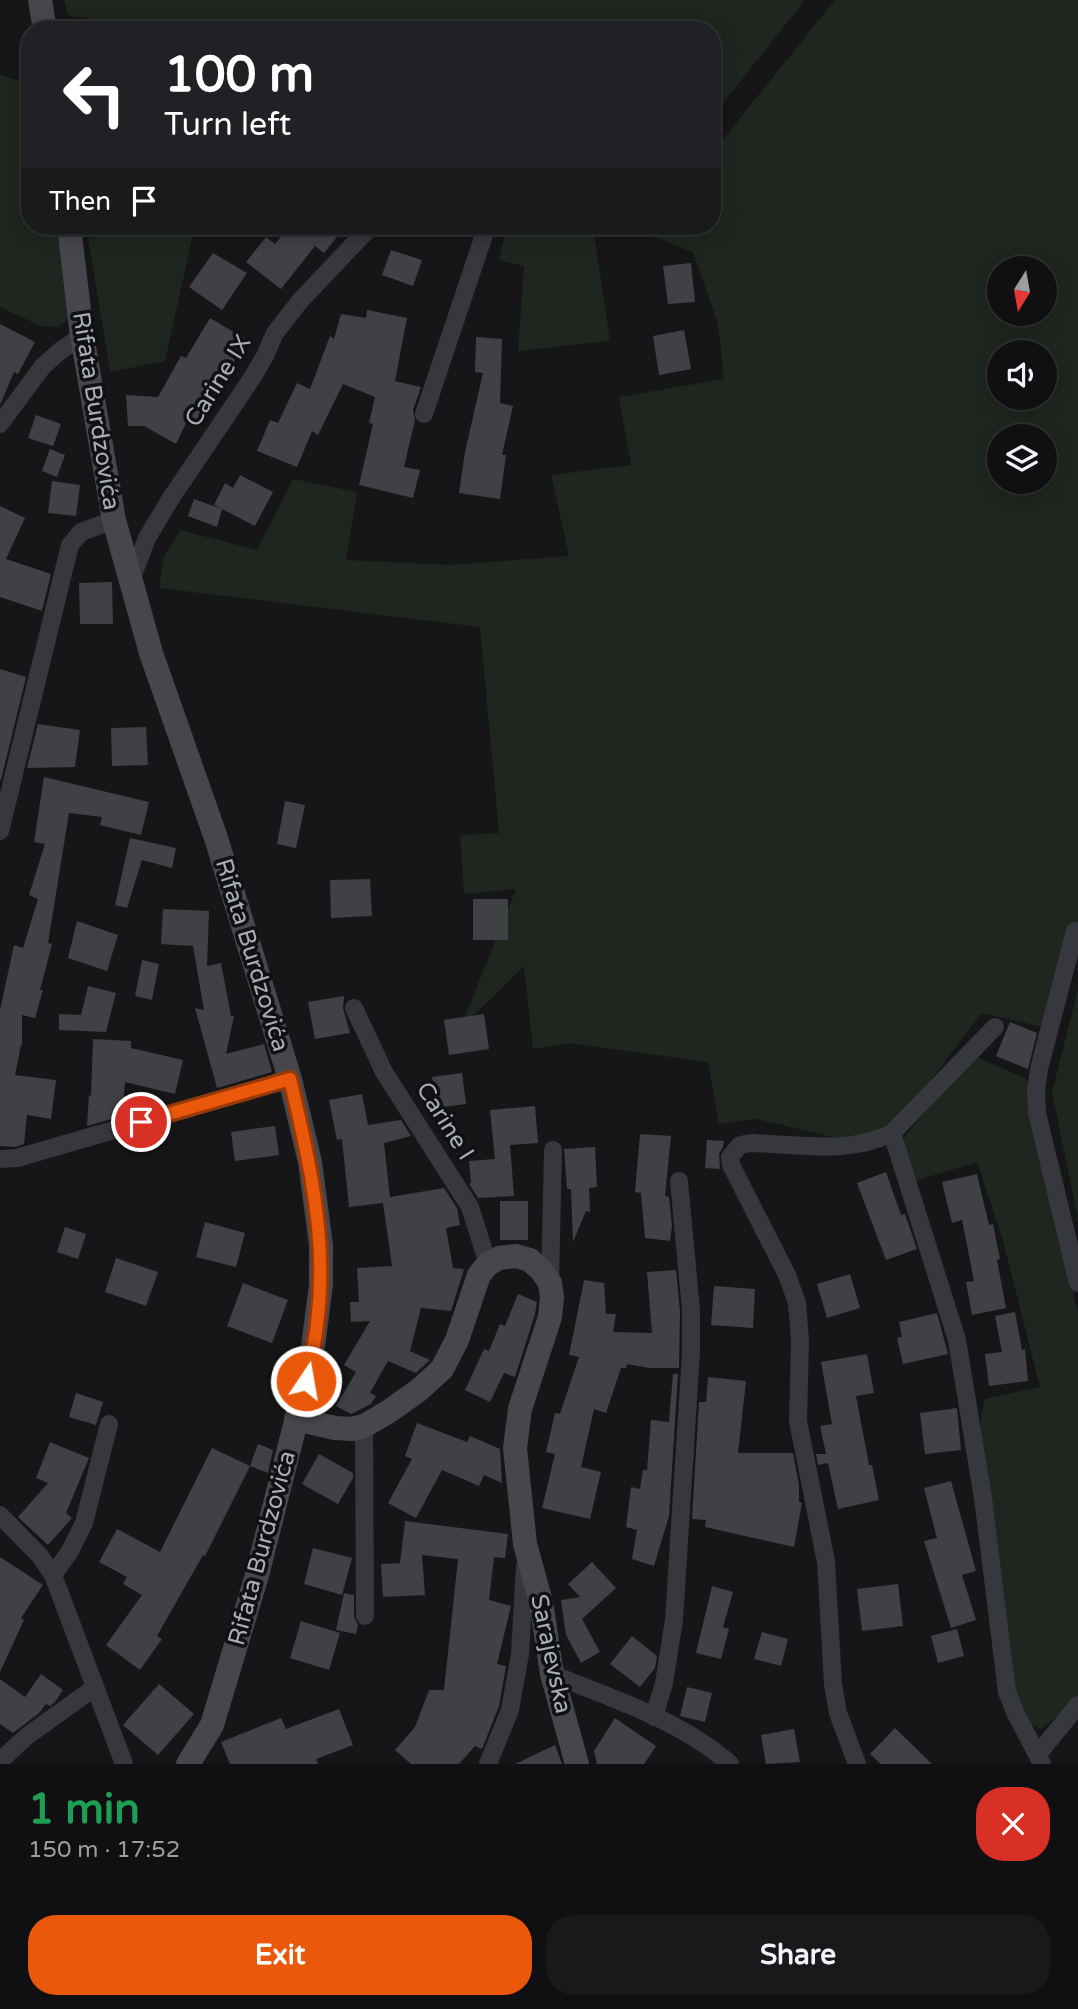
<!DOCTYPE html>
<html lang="en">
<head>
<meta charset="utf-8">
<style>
  body { margin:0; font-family:"Varela Round",sans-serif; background:#19191b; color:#f1f3f6; height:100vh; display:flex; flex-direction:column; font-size:26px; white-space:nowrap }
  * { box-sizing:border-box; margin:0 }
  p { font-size:23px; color:#9c9d9f }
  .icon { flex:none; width:38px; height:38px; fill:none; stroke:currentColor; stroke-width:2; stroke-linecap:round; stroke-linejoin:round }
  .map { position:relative; height:1764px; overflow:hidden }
  .drawer { display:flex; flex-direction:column; background:#101012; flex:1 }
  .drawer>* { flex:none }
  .hud { position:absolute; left:21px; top:21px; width:700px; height:214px; border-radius:28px; box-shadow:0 4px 18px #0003,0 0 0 2px #303032; background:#202124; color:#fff; overflow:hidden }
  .needle { width:46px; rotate:191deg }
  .buttons { position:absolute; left:987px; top:256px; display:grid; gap:14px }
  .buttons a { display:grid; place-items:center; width:70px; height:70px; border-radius:50%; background:#101012; box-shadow:0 4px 18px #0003,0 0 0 2px #303032; font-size:35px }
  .pin { position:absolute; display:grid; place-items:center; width:60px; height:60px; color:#fff; margin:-30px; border:4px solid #fff; border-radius:50%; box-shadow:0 2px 7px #0007 }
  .me { position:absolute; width:77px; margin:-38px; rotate:12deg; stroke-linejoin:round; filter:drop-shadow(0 0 5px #0008) }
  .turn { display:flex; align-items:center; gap:24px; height:147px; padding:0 28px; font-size:32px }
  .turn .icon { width:91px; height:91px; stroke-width:2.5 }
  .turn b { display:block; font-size:49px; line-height:60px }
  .then { display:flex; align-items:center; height:66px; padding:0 28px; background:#0003; gap:14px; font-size:26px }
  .round { display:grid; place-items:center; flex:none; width:74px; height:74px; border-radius:28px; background:#19191b }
  .summary { display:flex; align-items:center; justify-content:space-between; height:119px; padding:0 28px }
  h1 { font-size:42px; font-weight:800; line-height:52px; color:#1e9e55 }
  .button { display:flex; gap:14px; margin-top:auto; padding:14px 28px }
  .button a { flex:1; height:80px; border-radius:28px; background:#ea580c; color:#fff; font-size:28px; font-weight:800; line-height:80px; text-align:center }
  .button a+a { background:#19191b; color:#f1f3f6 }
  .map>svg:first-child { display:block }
</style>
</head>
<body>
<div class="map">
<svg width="1078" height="1764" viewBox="0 0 1078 1764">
  <rect width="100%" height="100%" fill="#161618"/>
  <!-- green -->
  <path fill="#1e261f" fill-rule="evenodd" d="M 64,0 L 805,0 L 712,117 L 712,30 L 147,30 L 68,15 Z
    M 835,0 L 1078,0 L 1078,931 L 1048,1028 L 982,1013 L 891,1132 L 845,1140 L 757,1119 L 719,1124 L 708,1062 L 568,1043 L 533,1049 L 524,966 L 460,1029 L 516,889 L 464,894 L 460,835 L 499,833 L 480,627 L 159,588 L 164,557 L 180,530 L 257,550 L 293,479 L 357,492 L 346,560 L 450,565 L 569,556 L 551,475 L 631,465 L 619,397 L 724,379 L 718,324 L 693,252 L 637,231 L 635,226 L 712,226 L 712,153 ZM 999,268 L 1045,268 L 1045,313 L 999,313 ZM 999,352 L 1045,352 L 1045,397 L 999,397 ZM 999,436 L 1045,436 L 1045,481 L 999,481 Z
    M 0,75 L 30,84 L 30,226 L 60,226 L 70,317 L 58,327 L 41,326 L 0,307 Z
    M 152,226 L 195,226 L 165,361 L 110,372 L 88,238 Z
    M 507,226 L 593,226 L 610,341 L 518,351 L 524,266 L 499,260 Z
    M 1078,989 L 1078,1219 L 1052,1092 Z
    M 972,1055 L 1027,1079 L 1078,1314 L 1078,1700 L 1041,1729 L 1026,1723 L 1016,1698 L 980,1424 L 985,1399 L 1040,1387 L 1002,1237 L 977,1162 L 911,1182 L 898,1145 Z"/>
  <!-- building -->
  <path fill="#404145" d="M 290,226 L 346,226 L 324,253 L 315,246 L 281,289 L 246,262 L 266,237 L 275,244 Z
    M 391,250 L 422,260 L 413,286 L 382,275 Z
    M 213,253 L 247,273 L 222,310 L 189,287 Z
    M 691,263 L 695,302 L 668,304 L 663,266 Z
    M 367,310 L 407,318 L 395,381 L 421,387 L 413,410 L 415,420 L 404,467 L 420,470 L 413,498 L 359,485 L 373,424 L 369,423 L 375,397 L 343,384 L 318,435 L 312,431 L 297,467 L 257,451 L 270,420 L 278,423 L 297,383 L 310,389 L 330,336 L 334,339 L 341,314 L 366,318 Z
    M 210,318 L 247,340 L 196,425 L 187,421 L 176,444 L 144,426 L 128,426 L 126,395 L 158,397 L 181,356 L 186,358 Z
    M 0,324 L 35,342 L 18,374 L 14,372 L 0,405 Z
    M 684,330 L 691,369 L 659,375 L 653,336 Z
    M 476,337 L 502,339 L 500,403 L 513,406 L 502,455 L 506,455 L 500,499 L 459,493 L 465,452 L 483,373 L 475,372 Z
    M 36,415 L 61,424 L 53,446 L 28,438 Z
    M 50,449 L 65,455 L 57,477 L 42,471 Z
    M 240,475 L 273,492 L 255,526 L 214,505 L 225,483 L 233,488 Z
    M 52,481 L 80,485 L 76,516 L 48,513 Z
    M 194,499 L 222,509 L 217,527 L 188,516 Z
    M 0,506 L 25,518 L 6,559 L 51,574 L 42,611 L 0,597 Z
    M 112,582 L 113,624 L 80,624 L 79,583 Z
    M 0,669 L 26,677 L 1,780 L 0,780 Z
    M 38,724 L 80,730 L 75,767 L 27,768 Z
    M 146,727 L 148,765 L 112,766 L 111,728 Z
    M 44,777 L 149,802 L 141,835 L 100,825 L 102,817 L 69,813 L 48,943 L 52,944 L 40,990 L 43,990 L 35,1018 L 22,1015 L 22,1045 L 21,1045 L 15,1075 L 56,1080 L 51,1119 L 27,1115 L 24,1144 L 15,1147 L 0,1146 L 0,1010 L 14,945 L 23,948 L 38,899 L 29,895 L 45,844 L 34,842 Z
    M 285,801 L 305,805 L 296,848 L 277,844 Z
    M 130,838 L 176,848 L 172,868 L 142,860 L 127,908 L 115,905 Z
    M 370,879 L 372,916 L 331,918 L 330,880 Z
    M 473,899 L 508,899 L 508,940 L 473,940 Z
    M 163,909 L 209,911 L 207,966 L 221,963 L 231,1016 L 234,1016 L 226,1054 L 264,1044 L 272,1072 L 217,1088 L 195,1008 L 204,1010 L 193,946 L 161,944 Z
    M 77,921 L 118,935 L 107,971 L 68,958 Z
    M 142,960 L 159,964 L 152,1000 L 135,996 Z
    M 88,986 L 116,993 L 106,1032 L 59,1030 L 59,1014 L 81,1015 Z
    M 344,996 L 343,1008 L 350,1033 L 315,1039 L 308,1002 Z
    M 484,1014 L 489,1049 L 449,1055 L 444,1020 Z
    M 1010,1022 L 1037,1033 L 1028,1069 L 996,1056 Z
    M 93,1039 L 131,1041 L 131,1048 L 183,1060 L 175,1094 L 125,1082 L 122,1116 L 87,1126 L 89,1095 L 91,1096 Z
    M 462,1073 L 466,1104 L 436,1108 L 432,1077 Z
    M 362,1094 L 368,1125 L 401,1120 L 411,1136 L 384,1143 L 390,1197 L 444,1188 L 457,1208 L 460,1225 L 446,1228 L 453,1268 L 464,1269 L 451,1311 L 421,1308 L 410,1351 L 430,1360 L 416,1373 L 388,1361 L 370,1393 L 376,1396 L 371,1404 L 351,1414 L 336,1406 L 356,1372 L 344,1365 L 370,1321 L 351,1322 L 350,1302 L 359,1302 L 357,1268 L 392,1266 L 383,1203 L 349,1207 L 342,1139 L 337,1140 L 329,1100 Z
    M 535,1106 L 538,1143 L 510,1145 L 514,1196 L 478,1198 L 469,1184 L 471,1183 L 469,1161 L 495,1159 L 490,1110 Z
    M 275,1126 L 279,1155 L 235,1161 L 231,1132 Z
    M 640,1134 L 671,1136 L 665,1196 L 669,1197 L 672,1226 L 670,1241 L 645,1238 L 641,1193 L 635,1192 Z
    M 707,1140 L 724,1141 L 723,1147 L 719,1154 L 720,1169 L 705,1168 Z
    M 595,1147 L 597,1187 L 589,1188 L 590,1212 L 586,1211 L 573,1242 L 571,1189 L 567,1189 L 564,1149 Z
    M 886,1172 L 901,1215 L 905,1214 L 917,1249 L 886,1260 L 857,1183 Z
    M 977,1174 L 989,1225 L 993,1224 L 1000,1259 L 997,1260 L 1006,1308 L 972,1315 L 966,1282 L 974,1281 L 962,1220 L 952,1223 L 942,1182 Z
    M 500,1201 L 528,1201 L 528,1240 L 500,1240 Z
    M 205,1222 L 245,1233 L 236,1267 L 196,1257 Z
    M 65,1227 L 86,1234 L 78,1259 L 57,1252 Z
    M 116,1258 L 158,1272 L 146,1306 L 105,1292 Z
    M 676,1270 L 680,1311 L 679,1368 L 649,1368 L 627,1364 L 626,1368 L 621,1368 L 606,1413 L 594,1409 L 581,1467 L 601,1472 L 590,1519 L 542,1508 L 555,1454 L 546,1452 L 555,1413 L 560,1414 L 579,1357 L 569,1355 L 584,1280 L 604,1283 L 606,1314 L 616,1314 L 613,1332 L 652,1333 L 647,1272 Z
    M 850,1274 L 860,1308 L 827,1318 L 817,1284 Z
    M 243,1283 L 288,1300 L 272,1343 L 227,1326 Z
    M 714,1286 L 755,1289 L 753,1328 L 711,1325 Z
    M 518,1294 L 537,1302 L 535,1314 L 515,1377 L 504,1373 L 490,1402 L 465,1390 L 484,1349 L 489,1351 L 500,1324 L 505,1326 Z
    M 1015,1312 L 1022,1350 L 1025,1349 L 1028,1381 L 989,1386 L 985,1354 L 1002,1352 L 995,1316 Z
    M 937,1313 L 948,1354 L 903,1364 L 897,1338 L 902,1337 L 899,1322 Z
    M 867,1354 L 874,1393 L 856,1396 L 869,1465 L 872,1465 L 879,1500 L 838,1509 L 828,1463 L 818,1465 L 816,1454 L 826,1454 L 820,1426 L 832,1424 L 821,1362 Z
    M 673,1374 L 678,1374 L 669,1516 L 654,1566 L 632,1559 L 637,1530 L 626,1527 L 631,1487 L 640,1489 L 643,1470 L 647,1470 L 651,1420 L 669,1422 Z
    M 708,1377 L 746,1381 L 738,1453 L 793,1453 L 799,1485 L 799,1502 L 802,1503 L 794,1547 L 705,1527 L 706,1520 L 692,1519 L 699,1402 L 706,1402 Z
    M 76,1393 L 103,1402 L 96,1425 L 69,1417 Z
    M 957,1408 L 961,1450 L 925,1454 L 920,1413 Z
    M 417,1423 L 467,1442 L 470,1436 L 500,1449 L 502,1483 L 484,1475 L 479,1486 L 442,1470 L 416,1518 L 388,1503 L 412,1459 L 405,1456 Z
    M 50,1442 L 89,1458 L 66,1513 L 72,1518 L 48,1545 L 18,1517 L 48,1483 L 36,1478 Z
    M 258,1444 L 273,1450 L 268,1473 L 250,1466 Z
    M 212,1448 L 250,1466 L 205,1556 L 203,1555 L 157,1636 L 162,1639 L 140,1670 L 106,1645 L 142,1595 L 123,1584 L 127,1577 L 99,1562 L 117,1529 L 160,1552 Z
    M 319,1454 L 353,1473 L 353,1478 L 338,1504 L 302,1484 Z
    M 951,1481 L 976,1571 L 962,1575 L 976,1620 L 951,1628 L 924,1541 L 937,1538 L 924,1488 Z
    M 405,1521 L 508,1534 L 505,1558 L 494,1557 L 489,1600 L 511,1606 L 497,1664 L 506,1666 L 499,1706 L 482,1749 L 475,1746 L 459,1764 L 411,1764 L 395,1750 L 415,1727 L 429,1690 L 444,1690 L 458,1559 L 422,1555 L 425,1595 L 383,1597 L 381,1564 L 400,1563 Z
    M 313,1548 L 352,1558 L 342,1595 L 304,1584 Z
    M 0,1557 L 43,1585 L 21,1618 L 24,1620 L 0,1672 Z
    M 592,1562 L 616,1588 L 582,1619 L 600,1652 L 581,1663 L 566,1635 L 561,1600 L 580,1597 L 568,1584 Z
    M 898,1584 L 903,1626 L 862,1631 L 857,1589 Z
    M 712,1586 L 733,1592 L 723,1627 L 729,1629 L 721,1659 L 696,1653 Z
    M 344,1593 L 354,1595 L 354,1617 L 358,1625 L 356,1634 L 336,1630 Z
    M 301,1621 L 340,1633 L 329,1670 L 290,1658 Z
    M 957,1629 L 964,1656 L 938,1663 L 931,1636 Z
    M 762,1632 L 788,1639 L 781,1666 L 754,1659 Z
    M 632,1636 L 657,1656 L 655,1668 L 640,1687 L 610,1664 Z
    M 41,1674 L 63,1690 L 55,1702 L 50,1706 L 46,1704 L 39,1713 L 13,1733 L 0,1724 L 0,1679 L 25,1697 Z
    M 159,1684 L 194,1714 L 158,1755 L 123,1725 Z
    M 687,1687 L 712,1693 L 705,1722 L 680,1716 Z
    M 339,1709 L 353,1745 L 316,1759 L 318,1764 L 230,1764 L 221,1742 L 281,1718 L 286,1729 Z
    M 615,1718 L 656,1746 L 644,1764 L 597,1764 L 594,1751 Z
    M 895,1728 L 932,1764 L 881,1764 L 870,1754 Z
    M 794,1729 L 800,1762 L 766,1764 L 761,1735 Z
    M 555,1745 L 562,1764 L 515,1764 Z"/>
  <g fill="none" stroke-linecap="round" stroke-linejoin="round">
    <!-- street -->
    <path stroke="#37383d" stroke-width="18" d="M 424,414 L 487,226
      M 0,424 L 43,366 L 60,351 L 82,336
      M 131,580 L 147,538 L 171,498 L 252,378 L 265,356 L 275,333 L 300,301 L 371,226
      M 0,831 L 70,545 L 81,532 L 114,520
      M 1075,931 L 1039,1069 L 1036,1090 L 1037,1113 L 1078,1283
      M 354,1008 L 384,1072 L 470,1207 L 488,1264
      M 892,1133 L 995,1027
      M 0,1159 L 17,1158 L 290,1079
      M 550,1283 L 553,1150
      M 364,1426 L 365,1616
      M 0,1515 L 40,1556 L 53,1575 L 124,1764
      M 53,1575 L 70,1551 L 84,1523 L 109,1424
      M 552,1674 C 612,1699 681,1720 730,1764
      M 654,1717 L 664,1683 L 674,1620 L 691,1353 L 691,1310 L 679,1181
      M 1038,1754 L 1078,1705
      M 0,1761 L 27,1736 L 94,1688
      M 488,1764 L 510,1710 L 520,1654 L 525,1567
      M 857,1764 L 838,1713 L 833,1684 L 826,1562 L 798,1421 L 800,1341 L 797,1303 L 787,1275 L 731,1165 L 730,1157 L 740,1145 L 751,1143 C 799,1144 848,1155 892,1133 L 957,1340 L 983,1498 L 1007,1692 L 1016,1714 L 1042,1764"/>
    <!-- secondary -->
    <path stroke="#45474d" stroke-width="24" d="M 40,0 L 45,30
      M 69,226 L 82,336 L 114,520 L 151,653 L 216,838 L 290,1079 L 310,1162 L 321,1245 L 321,1285 L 311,1362 L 257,1575 L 212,1725 L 188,1764
      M 296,1419 L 335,1428 L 352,1429 L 364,1426 L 388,1412 L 419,1390 L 442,1369 L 457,1340 L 479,1275 L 488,1264 L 499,1258 L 516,1256 L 530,1260 L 542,1271 L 550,1283 L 552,1297 L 550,1317 L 520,1409 L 515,1448 L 525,1544 L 541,1602 L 552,1674 L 577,1764"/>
  </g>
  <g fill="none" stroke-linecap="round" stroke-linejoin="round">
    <defs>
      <path id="route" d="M 141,1122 L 290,1079 C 315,1185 335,1273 306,1381"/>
    </defs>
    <!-- route casing -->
    <use href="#route" stroke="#983908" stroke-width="18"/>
    <!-- route -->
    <use href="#route" stroke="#ea580c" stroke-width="12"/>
  </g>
  <g text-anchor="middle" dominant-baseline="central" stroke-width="7" stroke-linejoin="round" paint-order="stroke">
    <!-- street labels -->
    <g font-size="24" fill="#a8adb8" stroke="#111113">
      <text transform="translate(218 381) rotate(-58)">Carine IX</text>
      <text transform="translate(96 411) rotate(81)">Rifata Burdzovića</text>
      <text transform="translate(252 955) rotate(73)">Rifata Burdzovića</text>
      <text transform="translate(445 1121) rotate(58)">Carine I</text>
      <text transform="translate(262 1548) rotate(-75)">Rifata Burdzovića</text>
      <text transform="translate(551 1654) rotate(78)">Sarajevska</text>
    </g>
  </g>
</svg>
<div class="buttons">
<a><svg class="needle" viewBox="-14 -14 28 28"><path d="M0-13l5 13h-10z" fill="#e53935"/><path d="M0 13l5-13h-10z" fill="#9c9d9f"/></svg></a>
<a><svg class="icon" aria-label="sound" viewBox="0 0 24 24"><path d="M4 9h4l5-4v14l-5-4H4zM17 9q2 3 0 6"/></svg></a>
<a><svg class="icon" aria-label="layers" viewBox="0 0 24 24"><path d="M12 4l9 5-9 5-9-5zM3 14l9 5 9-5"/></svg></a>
</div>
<div class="pin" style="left:141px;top:1122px;background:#d93025"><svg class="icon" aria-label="arrive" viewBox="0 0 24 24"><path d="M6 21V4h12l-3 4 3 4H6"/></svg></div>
<svg class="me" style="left:306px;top:1381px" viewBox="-20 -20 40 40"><circle r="17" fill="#ea580c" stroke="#fff" stroke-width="3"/><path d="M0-11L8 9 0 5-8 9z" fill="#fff"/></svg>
<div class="hud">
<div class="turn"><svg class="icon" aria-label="left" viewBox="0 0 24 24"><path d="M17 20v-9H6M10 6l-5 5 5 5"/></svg><div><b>100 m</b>Turn left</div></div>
<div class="then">Then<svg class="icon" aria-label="arrive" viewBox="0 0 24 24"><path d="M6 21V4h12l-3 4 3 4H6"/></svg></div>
</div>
</div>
<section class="drawer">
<div class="summary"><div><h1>1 min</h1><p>150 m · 17:52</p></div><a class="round" style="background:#d93025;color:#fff"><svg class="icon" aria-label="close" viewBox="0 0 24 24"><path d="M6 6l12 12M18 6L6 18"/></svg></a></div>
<div class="button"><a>Exit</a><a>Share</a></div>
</section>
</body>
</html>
